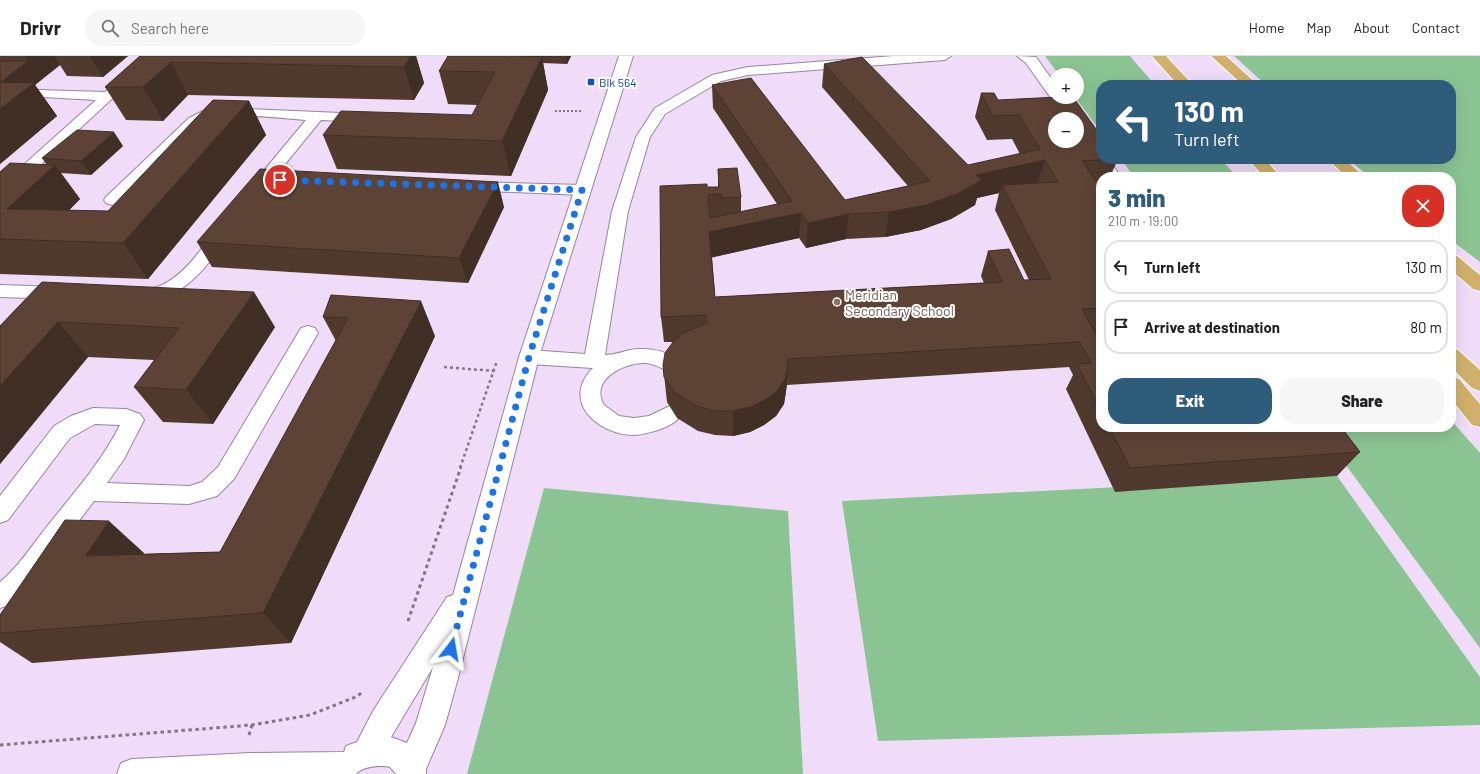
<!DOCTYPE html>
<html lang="en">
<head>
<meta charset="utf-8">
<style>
  body { margin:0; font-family:Barlow,sans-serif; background:#f6f6f6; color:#202124; height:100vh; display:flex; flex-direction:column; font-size:15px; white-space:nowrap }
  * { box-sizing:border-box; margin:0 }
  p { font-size:13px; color:#757577 }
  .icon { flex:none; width:22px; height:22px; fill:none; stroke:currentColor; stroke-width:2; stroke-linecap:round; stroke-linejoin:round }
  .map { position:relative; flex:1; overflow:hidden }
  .details { position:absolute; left:1096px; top:116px; width:360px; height:260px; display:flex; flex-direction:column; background:#fff; border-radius:16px; box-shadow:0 4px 16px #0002 }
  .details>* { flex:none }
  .top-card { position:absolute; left:1096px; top:24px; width:360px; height:84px; border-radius:16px; box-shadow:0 4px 16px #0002; background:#2e5d7c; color:#fff; overflow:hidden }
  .tools { position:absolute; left:1048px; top:12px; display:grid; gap:8px }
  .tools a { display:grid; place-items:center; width:36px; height:36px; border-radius:50%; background:#fff; box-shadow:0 4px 16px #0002; font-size:20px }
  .pin { position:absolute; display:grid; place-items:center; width:34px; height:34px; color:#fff; margin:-17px; border:2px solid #fff; border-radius:50%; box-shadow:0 1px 4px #0007 }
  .me { position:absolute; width:44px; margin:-22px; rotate:14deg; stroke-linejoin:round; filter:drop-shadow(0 0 3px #0008) }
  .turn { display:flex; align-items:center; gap:14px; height:84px; padding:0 12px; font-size:18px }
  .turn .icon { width:52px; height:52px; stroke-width:2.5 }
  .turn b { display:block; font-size:28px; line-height:34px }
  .round { display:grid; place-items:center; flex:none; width:42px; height:42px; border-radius:16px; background:#f6f6f6 }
  .summary { display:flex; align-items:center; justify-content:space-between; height:68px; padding:0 12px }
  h1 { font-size:24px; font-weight:800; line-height:30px; color:#2e5d7c }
  .cta { display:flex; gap:8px; margin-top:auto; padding:8px 12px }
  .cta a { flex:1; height:46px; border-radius:16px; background:#2e5d7c; color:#fff; font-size:16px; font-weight:800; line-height:46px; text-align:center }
  .cta a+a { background:#f6f6f6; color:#202124 }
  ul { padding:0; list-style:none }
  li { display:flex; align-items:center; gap:12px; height:54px; margin:0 8px 6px; padding:0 4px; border:2px solid #e0e0e0; border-radius:16px }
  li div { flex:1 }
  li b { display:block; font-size:15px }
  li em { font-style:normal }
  header { display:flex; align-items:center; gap:24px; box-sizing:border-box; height:56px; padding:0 20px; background:#fff; border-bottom:1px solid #e0e0e0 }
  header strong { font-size:19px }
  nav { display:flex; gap:22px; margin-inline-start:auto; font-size:14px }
  .search { width:280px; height:36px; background:#f6f6f6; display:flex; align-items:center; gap:10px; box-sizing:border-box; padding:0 14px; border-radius:16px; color:#757577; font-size:15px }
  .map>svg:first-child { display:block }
</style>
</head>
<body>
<header>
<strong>Drivr</strong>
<div class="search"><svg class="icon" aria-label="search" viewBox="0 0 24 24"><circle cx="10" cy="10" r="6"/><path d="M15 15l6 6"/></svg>Search here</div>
<nav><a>Home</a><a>Map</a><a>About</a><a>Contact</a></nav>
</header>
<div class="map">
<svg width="1480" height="718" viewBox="0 0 1480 718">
  <rect width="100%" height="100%" fill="#f0dcf8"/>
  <!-- green -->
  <path fill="#8bc493" d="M 1045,0 L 1130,0 L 1155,29 L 1101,29 L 1101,76 L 1075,41 L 1077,41 L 1077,19 L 1059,19 Z
    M 1234,0 L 1480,0 L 1480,206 L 1451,184 L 1451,121 L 1370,121 L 1348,103 L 1451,103 L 1451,29 L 1266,29 Z
    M 1121,103 L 1221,103 L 1237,121 L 1134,121 Z
    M 1451,364 L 1480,397 L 1480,592 L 1318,371 L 1451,371 Z
    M 1337,420 L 1480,621 L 1480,669 L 878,685 L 842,445 Z
    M 544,432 L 788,455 L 803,718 L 467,718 Z"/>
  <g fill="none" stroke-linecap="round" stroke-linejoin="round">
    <defs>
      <path id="lane" d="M 144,0 L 158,0 L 6,141 L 0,143 L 0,130 L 96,44 L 43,41 L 38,40 L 36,37 L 38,34 L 105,36 Z
        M 894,0 L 951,0 L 945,4 L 748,19 L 721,25 L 665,58 L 650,81 L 628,155 L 605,299 C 614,299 621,296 630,294 C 647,291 676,295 685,311 L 682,316 L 675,318 C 665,315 657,308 646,307 C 625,306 589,323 604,349 L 619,360 L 634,362 L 649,360 L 672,349 L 679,351 L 682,357 C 678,366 667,371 658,374 C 650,376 642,379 634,379 C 598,379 560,345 593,312 L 529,308 L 522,306 L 519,301 L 522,296 L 529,294 L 585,298 L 612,155 L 636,81 L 655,52 L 712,19 L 748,11 Z
        M 1017,0 L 1036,1 L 1055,28 L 1055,41 L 1060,41 L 1050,41 L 1026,7 Z
        M 227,52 L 364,58 L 369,59 L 371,62 L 369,65 L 364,66 L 321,64 L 260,139 L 254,141 L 248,139 L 246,136 L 306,64 C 275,62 227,54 199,68 L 118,147 L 112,149 L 106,147 L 104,144 L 106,141 L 189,62 L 203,55 Z
        M 1077,66 L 1082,67 L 1101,93 L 1101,103 L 1108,103 L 1121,121 L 1105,121 L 1077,80 Z
        M 471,126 L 582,129 L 588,131 L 590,134 L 588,137 L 582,139 L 465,134 L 463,131 L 465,128 Z
        M 223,171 L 229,172 L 231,176 C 212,205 177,254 136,243 L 133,239 L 136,235 C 144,233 152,233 160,230 C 185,219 201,193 217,172 Z
        M 0,229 L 60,231 L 66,233 L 69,237 L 66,241 L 60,243 L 0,241 Z
        M 308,270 L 315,272 L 318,277 L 234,423 L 217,440 L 189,448 L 94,445 L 29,531 L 9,549 L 0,552 L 0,526 C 18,511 31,491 45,473 C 72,439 101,407 120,369 L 95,368 L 70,382 L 8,464 L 0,467 L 0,440 L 54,370 L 71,360 L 93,352 L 126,353 L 140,358 L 144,364 L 124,403 L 107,427 L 189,430 L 202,426 L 218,411 L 301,272 Z"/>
      <path id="street" d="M 619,0 L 633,0 L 539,301 L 458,622 L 445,669 L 426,713 L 426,718 L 396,718 L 390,711 C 381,709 363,710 356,718 L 117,718 L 121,707 L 132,703 L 251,697 L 344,696 L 346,690 L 357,686 L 373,655 L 447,541 L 453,539 L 519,301 ZM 433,611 L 416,667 L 407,687 L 391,681 Z"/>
      <path id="highway" d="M 1152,0 L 1166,0 L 1193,29 L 1178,29 Z
        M 1211,0 L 1226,0 L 1258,29 L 1243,29 Z
        M 1248,103 L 1265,103 L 1281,121 L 1264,121 Z
        M 1328,103 L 1345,103 L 1364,121 L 1346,121 Z
        M 1451,198 L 1457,200 L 1480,219 L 1480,235 L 1473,233 L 1451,214 Z
        M 1451,292 L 1458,294 L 1480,314 L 1480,335 L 1472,332 L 1451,311 Z
        M 1451,320 L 1459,323 L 1480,348 L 1480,371 L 1472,369 L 1451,343 Z"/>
    </defs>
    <!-- lane casing -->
    <use href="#lane" stroke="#97859e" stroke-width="2"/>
    <!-- street casing -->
    <use href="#street" stroke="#97859e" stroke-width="2"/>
    <!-- highway casing -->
    <use href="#highway" stroke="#fff" stroke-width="2"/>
    <!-- path-far2 -->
    <path stroke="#837588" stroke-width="2" stroke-dasharray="2 2" stroke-linecap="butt" d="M 555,55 L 581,55"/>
    <!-- path-far1 -->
    <path stroke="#837588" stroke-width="2.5" stroke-dasharray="3 3" stroke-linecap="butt" d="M 444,311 L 494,315
      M 460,412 L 497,305"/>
    <!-- path -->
    <path stroke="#837588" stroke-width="3" stroke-dasharray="3.5 3.5" stroke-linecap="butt" d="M 408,565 L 461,411
      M 249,679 L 252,669
      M 0,689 L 252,669 L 310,659 L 358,640 L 361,637"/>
    <!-- lane -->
    <use href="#lane" fill="#fff" fill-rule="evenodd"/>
    <!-- street -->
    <use href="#street" fill="#fff" fill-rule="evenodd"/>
    <!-- highway -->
    <use href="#highway" fill="#d0b06b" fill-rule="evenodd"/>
  </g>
  <!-- wall -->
  <path fill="#503a2e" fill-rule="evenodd" d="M 0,0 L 128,0 L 103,21 L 67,20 L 60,9 L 35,29 L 57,60 L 0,108 Z
    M 140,0 L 416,0 L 424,27 L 414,44 L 188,39 L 163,65 L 126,64 L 105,31 Z
    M 527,0 L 571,0 L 567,8 L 543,7 L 548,34 L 511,120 L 337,113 L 323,79 L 472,59 L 478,49 L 448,48 L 439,15 L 527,1 Z
    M 824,8 L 968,109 L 1020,98 L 1012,83 L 987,84 L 975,61 L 981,37 L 998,44 L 1118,103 L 1110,121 L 1101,121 L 1101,277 L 1095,277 L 1101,287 L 1101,371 L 1341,371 L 1360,396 L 1337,420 L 1115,436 L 1066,333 L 1073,319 L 1069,311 L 787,329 L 786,335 L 784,348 L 776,360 L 764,369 L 750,376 L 733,380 L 715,379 L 698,375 L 677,362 L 667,346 L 663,309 L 673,286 L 664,286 L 661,261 L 707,131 L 718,131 L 718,113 L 741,141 L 741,156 L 777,148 L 713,52 L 712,29 L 845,144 L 908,130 L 822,31 ZM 999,137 L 995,154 L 1029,224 L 1024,224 L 988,195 L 981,220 L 984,227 L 715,241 L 712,201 L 799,182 L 806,192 L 846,183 L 885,181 L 921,174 L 951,163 L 975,149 L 977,142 Z
    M 249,45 L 266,79 L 148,223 L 0,218 L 0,116 L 46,108 L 42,102 L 123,90 L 91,119 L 61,117 L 80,143 L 69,154 L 108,155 Z
    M 504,151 L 468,227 L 212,211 L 197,186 Z
    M 42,226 L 275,271 L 213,368 L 163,366 L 134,331 L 154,304 L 88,301 L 0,408 L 0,270 Z
    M 331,239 L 435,280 L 291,587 L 32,607 L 0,586 L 0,559 L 144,497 L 143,498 L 220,496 L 336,285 L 323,261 Z"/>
  <!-- shaded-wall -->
  <path fill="#412f26" d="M 25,0 L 54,0 L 60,9 L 41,24 Z
    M 90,0 L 128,0 L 103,21 Z
    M 411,0 L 416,0 L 424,27 L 414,44 L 404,11 Z
    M 567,0 L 571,0 L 567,8 L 566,1 Z
    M 542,1 L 548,34 L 511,120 L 502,85 Z
    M 28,5 L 41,24 L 35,29 L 57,60 L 0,108 L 0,27 Z
    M 171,6 L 188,39 L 163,65 L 143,31 Z
    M 249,45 L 266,79 L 148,223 L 123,187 Z
    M 114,76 L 123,90 L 91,119 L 81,105 Z
    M 1045,104 L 1037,128 L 1002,129 L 999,137 L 977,142 L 975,149 L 951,163 L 921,174 L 885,181 L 889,156 L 976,119 Z
    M 55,109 L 80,143 L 39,185 L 7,153 Z
    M 498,126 L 504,151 L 468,227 L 459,202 Z
    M 801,157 L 799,182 L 710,202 L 709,176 Z
    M 849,158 L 846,183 L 806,192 L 808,167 Z
    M 254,236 L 275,271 L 213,368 L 186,334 Z
    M 421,245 L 435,280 L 291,587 L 263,557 Z
    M 58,266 L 88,301 L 0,408 L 0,330 Z
    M 788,310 L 786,335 L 784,348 L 776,360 L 764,369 L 750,376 L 733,380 L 733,355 Z
    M 109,465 L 144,497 L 122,531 L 85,500 Z"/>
  <!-- building -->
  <path fill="#5d4336" stroke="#412f26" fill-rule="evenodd" d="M 140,0 L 411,0 L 404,11 L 171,6 L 143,31 L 105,31 Z
    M 448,0 L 504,0 L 542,1 L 502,85 L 323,79 L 341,55 L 472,59 L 495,16 L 439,15 Z
    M 537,0 L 567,0 L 566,1 Z
    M 862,1 L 968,109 L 1040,93 L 1019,59 L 993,60 L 981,37 L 994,37 L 998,44 L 1059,41 L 1073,41 L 1101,80 L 1101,103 L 1117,103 L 1082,105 L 1095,124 L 1101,124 L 1101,252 L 1082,253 L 1101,287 L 1101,355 L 1077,308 L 1091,307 L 1080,286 L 787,303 L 788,310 L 785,323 L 777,335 L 765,344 L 750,351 L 733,355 L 714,355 L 697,350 L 675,337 L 664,321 L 663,309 L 665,297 L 673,286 L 683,277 L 707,267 L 706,259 L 661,261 L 660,130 L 707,128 L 707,131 L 719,131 L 718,113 L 737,112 L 741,141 L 721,142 L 721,138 L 708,139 L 710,162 L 792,145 L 712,29 L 751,22 L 845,144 L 930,125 L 824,8 ZM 1055,63 L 1077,63 L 1077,85 L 1055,85 ZM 1045,104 L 1058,126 L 1002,129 L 1051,223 L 1024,224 L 1009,193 L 988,195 L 1002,226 L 715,241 L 709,176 L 801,157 L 808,167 L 849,158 L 889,156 L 926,149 L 957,138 L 982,124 L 976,119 Z
    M 0,5 L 28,5 L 1,26 L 0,26 Z
    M 0,26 L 34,27 L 0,53 Z
    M 213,44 L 249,45 L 123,187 L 0,183 L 0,116 L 10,107 L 55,109 L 7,153 L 108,155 Z
    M 77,74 L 114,76 L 81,105 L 42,102 Z
    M 260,113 L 498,126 L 459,202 L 197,186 Z
    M 42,226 L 254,236 L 186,334 L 134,331 L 179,272 L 58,266 L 0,330 L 0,270 Z
    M 331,239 L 421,245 L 263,557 L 0,577 L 0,559 L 65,464 L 109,465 L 85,500 L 220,496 L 348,262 L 323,261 Z
    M 1109,371 L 1341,371 L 1360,396 L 1130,412 Z"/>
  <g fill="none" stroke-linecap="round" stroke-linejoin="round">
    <!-- route -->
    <path stroke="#1a73e8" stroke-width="7" stroke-dasharray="0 12.6" d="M 280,124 L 582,134 L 529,301 L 451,593"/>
  </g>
  <!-- markers -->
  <rect fill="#1a4fb4" stroke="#fff" stroke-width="1.5" x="587" y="22" width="8" height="8" rx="2"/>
  <circle fill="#8d6e63" stroke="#fff" stroke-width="1.5" cx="837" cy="246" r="4"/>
  <g text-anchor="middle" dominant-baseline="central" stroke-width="4" stroke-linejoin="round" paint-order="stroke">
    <!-- far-transit labels -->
    <g font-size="12" fill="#164399" stroke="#fff" text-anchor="start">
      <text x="599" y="26">Blk 564</text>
    </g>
    <!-- education labels -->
    <g font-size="14" fill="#785e54" stroke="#fff" text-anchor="start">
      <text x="845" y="238">Meridian<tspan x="845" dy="16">Secondary School</tspan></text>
    </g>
  </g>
</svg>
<div class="tools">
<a>+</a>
<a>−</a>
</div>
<div class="pin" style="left:280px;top:124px;background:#d93025"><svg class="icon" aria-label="arrive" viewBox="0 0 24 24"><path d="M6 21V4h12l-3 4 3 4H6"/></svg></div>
<svg class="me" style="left:451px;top:593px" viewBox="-20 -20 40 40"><path d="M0-17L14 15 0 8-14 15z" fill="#1a73e8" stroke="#fff" stroke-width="4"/></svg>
<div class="top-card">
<div class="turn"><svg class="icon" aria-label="left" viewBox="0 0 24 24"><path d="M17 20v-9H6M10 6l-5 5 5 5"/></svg><div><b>130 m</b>Turn left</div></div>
</div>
<section class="details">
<div class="summary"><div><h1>3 min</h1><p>210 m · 19:00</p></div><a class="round" style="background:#d93025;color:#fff"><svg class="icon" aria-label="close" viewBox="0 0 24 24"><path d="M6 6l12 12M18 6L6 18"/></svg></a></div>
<ul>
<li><svg class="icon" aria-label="left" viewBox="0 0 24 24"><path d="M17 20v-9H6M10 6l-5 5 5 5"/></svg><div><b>Turn left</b></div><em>130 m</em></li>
<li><svg class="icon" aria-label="arrive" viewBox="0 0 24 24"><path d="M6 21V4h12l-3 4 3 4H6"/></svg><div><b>Arrive at destination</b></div><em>80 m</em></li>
</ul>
<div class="cta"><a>Exit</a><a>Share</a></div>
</section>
</div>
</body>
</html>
